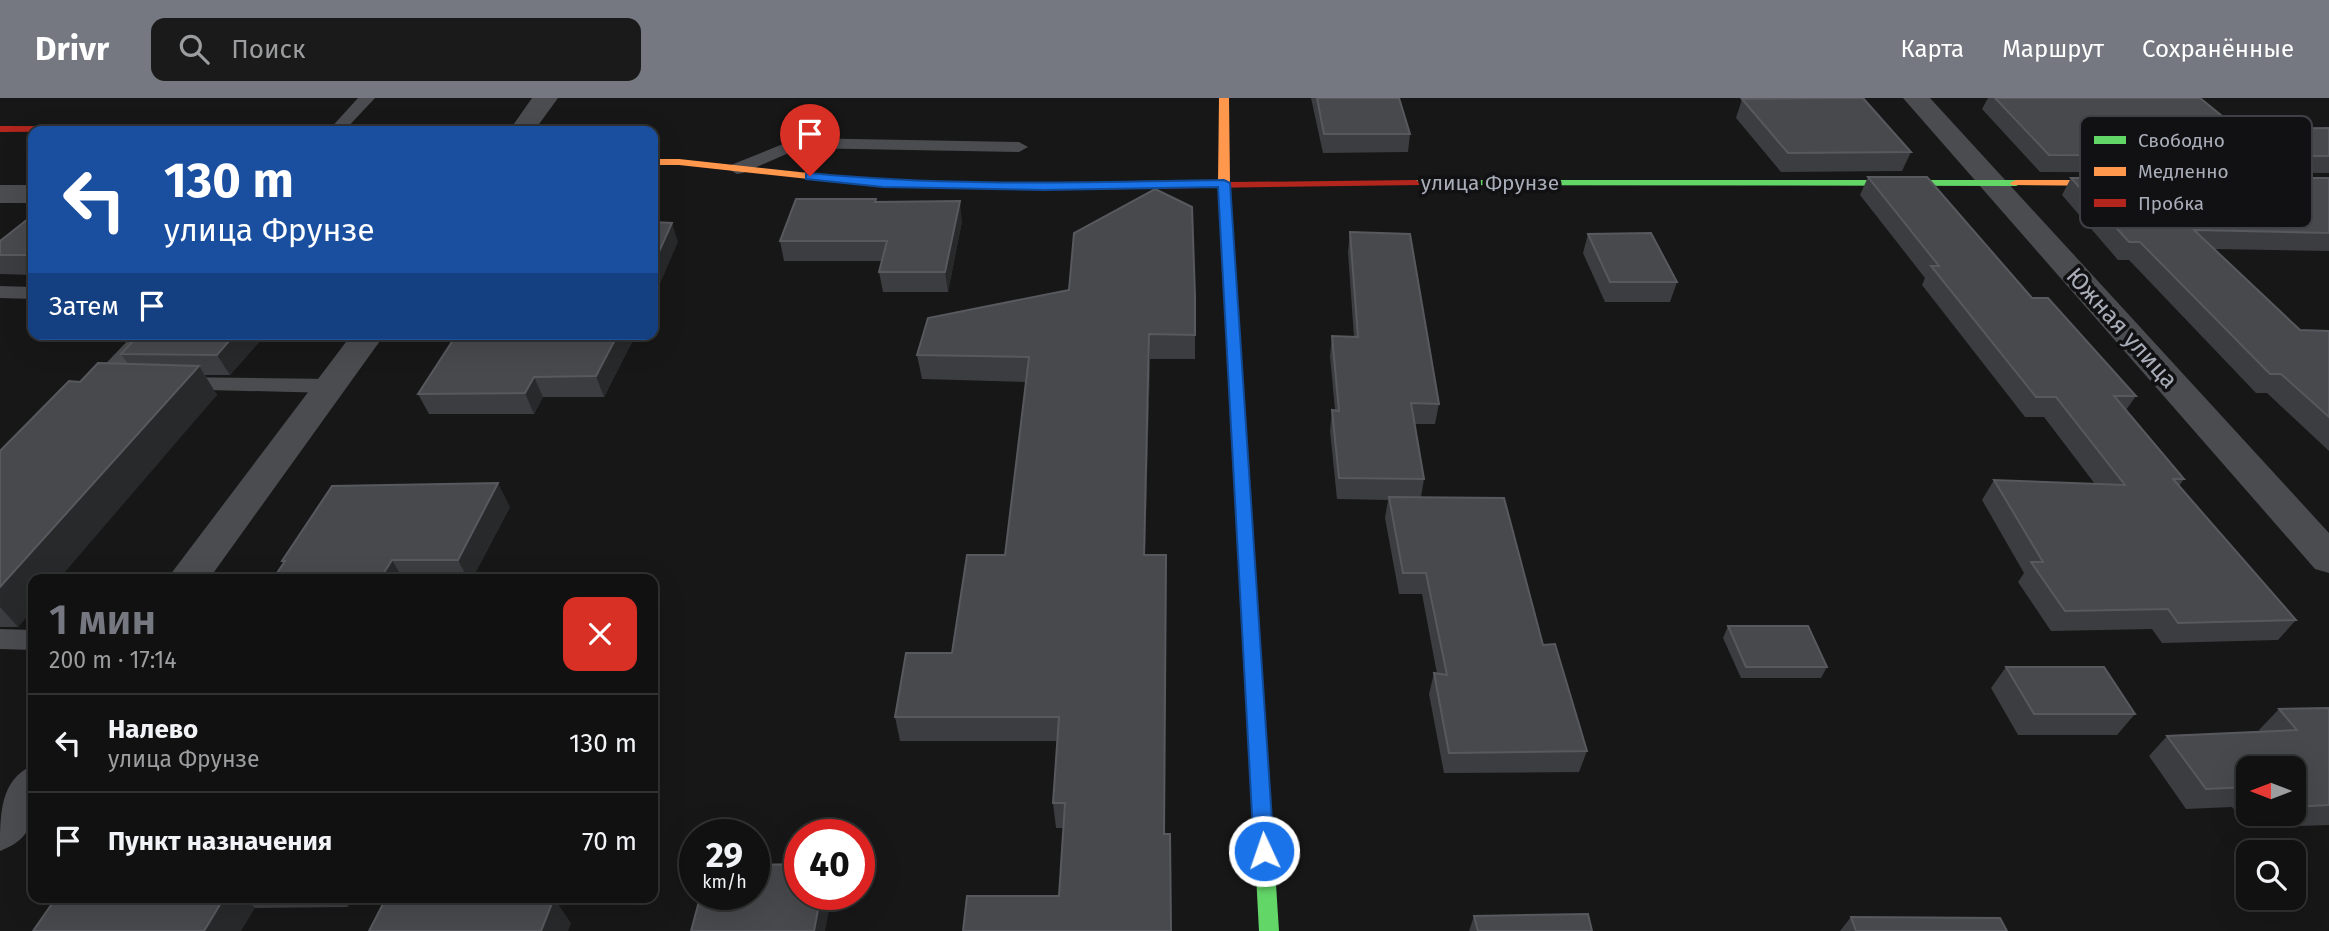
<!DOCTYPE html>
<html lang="ru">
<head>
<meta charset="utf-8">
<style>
  body { margin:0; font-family:"Fira Sans",sans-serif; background:#1a1a1a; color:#f1f3f6; height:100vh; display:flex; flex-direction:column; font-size:26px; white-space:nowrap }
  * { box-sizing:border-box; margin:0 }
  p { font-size:23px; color:#9c9d9f }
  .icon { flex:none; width:38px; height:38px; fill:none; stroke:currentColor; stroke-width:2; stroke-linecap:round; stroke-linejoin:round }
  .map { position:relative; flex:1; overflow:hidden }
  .panel { position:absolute; left:28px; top:476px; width:630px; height:329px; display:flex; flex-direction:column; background:#111; border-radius:14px; box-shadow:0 7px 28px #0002,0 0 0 2px #303131 }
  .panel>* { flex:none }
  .banner { position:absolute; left:28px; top:28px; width:630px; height:214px; border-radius:14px; box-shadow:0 7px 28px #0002,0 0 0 2px #303131; background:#1a4fa0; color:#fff; overflow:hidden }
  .needle { width:46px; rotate:270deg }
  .tools { position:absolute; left:2236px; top:658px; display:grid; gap:14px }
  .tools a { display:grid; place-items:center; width:70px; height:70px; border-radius:14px; background:#111; box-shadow:0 7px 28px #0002,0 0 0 2px #303131; font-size:35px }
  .speed { position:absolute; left:679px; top:721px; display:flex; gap:14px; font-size:35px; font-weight:700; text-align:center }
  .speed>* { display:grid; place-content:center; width:91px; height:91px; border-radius:50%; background:#111; box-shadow:0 7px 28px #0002,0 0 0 2px #303131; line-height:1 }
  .speed small { font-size:18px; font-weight:400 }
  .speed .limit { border:10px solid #d22; background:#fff; color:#111 }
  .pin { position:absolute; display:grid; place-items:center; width:60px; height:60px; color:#fff; margin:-72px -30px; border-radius:50% 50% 50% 0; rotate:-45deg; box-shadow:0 0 7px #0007 }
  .pin .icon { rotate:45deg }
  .me { position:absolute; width:77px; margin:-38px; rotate:357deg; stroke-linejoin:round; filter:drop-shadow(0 0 5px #0008) }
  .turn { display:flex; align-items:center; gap:24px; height:147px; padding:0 21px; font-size:32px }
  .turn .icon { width:91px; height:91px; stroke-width:2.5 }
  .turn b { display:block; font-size:49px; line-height:60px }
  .then { display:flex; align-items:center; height:66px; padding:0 21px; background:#0003; gap:14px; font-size:26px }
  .round { display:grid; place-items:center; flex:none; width:74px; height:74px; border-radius:14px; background:#1a1a1a }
  .head { display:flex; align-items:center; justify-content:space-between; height:119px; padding:0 21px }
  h1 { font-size:42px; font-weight:600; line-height:52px; color:#757880 }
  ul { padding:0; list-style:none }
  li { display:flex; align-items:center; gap:21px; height:98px; padding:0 21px; border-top:2px solid #303131 }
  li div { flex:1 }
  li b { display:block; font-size:26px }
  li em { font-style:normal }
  header { display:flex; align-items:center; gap:42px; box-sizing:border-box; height:98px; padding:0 35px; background:#757880; color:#fff }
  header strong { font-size:33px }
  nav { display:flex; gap:38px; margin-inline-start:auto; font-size:24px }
  .search { width:490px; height:63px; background:#1a1a1a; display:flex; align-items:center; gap:18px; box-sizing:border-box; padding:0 24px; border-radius:14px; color:#9c9d9f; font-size:26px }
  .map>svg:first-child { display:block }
</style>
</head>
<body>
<header>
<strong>Drivr</strong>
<div class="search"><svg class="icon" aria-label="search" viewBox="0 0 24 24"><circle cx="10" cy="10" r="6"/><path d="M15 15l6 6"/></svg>Поиск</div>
<nav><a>Карта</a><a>Маршрут</a><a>Сохранённые</a></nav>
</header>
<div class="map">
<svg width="2329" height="833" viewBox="0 0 2329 833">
  <rect width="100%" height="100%" fill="#171717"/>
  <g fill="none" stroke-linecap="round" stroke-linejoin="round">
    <!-- lane -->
    <path fill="#4b4c50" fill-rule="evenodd" d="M 358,0 L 375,0 L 344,33 L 328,33 Z
      M 798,40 L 1019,44 L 1028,49 L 1019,54 L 800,50 L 743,75 L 737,76 L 728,71 L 731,67 Z
      M 0,188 L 33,189 L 33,201 L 0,200 Z
      M 134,236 L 156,236 L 107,291 L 91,291 L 88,286 L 91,281 Z
      M 177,279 L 331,281 L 339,283 L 342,288 L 339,293 L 331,295 L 169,291 L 166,286 L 169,281 Z
      M 0,531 L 33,532 L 33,552 L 0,551 Z"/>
    <!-- street -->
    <path fill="#4b4c50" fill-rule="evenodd" d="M 532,0 L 558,0 L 534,33 L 509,33 Z
      M 1903,0 L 1930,0 L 2329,435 L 2329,475 L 2315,471 Z
      M 0,87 L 33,87 L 33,105 L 0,105 Z
      M 352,236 L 385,236 L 209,481 L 167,481 Z
      M 33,667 C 35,705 42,738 0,753 C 0,715 0,682 33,667 Z"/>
    <!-- fast -->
    <path fill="#63d668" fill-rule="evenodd" d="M 301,29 L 521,29 L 526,32 L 296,33 L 297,30 Z
      M 1416,82 L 2016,82 L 2022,85 L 2016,88 L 1412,87 L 1410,85 Z
      M 1248,470 L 1254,472 L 1256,476 L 1279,833 L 1259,833 L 1240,476 L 1242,472 Z"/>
    <!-- slow -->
    <path fill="#ff974d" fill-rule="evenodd" d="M 1219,0 L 1229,0 L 1230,85 L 1256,476 L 1254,480 L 1242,480 L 1240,476 L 1218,85 Z
      M 653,61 L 679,61 L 883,83 L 1059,86 L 1065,89 L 1059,92 L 883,89 L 679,67 L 653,67 Z
      M 2016,82 L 2120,82 L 2126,85 L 2120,88 L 2012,87 L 2010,85 Z"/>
    <!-- jam -->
    <path fill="#b3261e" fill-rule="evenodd" d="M 0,28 L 301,29 L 306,32 L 0,34 Z
      M 1416,82 L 1422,85 L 1420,87 L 1059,92 L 1053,89 L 1059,86 Z"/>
  </g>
  <!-- wall -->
  <path fill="#3c3d40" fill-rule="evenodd" d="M 1311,0 L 1399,0 L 1410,36 L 1408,54 L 1323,55 Z
    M 1988,0 L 2200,0 L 2238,31 L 2329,30 L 2329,75 L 2040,74 L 1982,11 Z
    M 1742,1 L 1911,54 L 1902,73 L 1781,74 L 1736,20 Z
    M 1868,79 L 2032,200 L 2136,298 L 2126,312 L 2184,381 L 2179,388 L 2296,522 L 2278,542 L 2162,545 L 2152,531 L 2051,533 L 2018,484 L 2024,475 L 1982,402 L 1994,382 L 2095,386 L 2044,319 L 2025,319 L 1922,187 L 1925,180 L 1860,97 Z
    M 2071,80 L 2329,80 L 2329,153 L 2214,151 L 2300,232 L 2329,233 L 2329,353 L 2267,295 L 2256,295 L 2129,162 L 2118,162 L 2062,97 Z
    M 877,104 L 962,123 L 948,194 L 883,194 L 879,174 L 882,163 L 784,163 L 780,143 Z
    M 33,117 L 33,177 L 0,176 L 0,143 Z
    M 1350,134 L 1439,306 L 1435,326 L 1414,326 L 1424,381 L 1421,399 L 1543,547 L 1587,653 L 1579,674 L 1444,675 L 1429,596 L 1434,575 L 1437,576 L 1422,496 L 1399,496 L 1385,420 L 1388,402 L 1337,401 L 1330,333 L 1332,312 L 1335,312 L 1330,258 L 1332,238 L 1354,239 L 1348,154 Z
    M 1588,136 L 1677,184 L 1670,204 L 1605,204 L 1583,155 Z
    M 1069,192 L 1195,237 L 1195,261 L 1150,261 L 1145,457 L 1059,798 L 1064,730 L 1056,730 L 1053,705 L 1057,643 L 900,643 L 895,619 L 952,555 L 1005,457 L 1026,284 L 922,281 L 917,257 Z
    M 266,236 L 230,277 L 205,277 L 217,297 L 33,481 L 33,511 L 18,529 L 0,529 L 0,353 L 80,284 L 128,266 L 121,256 Z
    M 457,236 L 636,236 L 604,299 L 543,299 L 534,316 L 429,316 L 418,296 Z
    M 510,409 L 472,481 L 273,481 L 284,466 L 282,463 Z
    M 1728,528 L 1827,569 L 1821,580 L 1741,580 L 1723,540 Z
    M 2006,569 L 2135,616 L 2117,637 L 2018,637 L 1991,590 Z
    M 2329,610 L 2329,727 L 2248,730 L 2232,709 L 2186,711 L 2149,658 L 2167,638 L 2261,634 L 2259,632 L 2279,611 ZM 2249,670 L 2294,670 L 2294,716 L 2249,716 Z
    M 56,800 L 353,800 L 348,809 L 255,810 Z
    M 1474,818 L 1592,833 L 1469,833 Z
    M 1851,819 L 2007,833 L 1840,833 Z"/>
  <!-- shaded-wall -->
  <path fill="#28292a" d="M 960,103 L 962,123 L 948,194 L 945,174 Z
    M 672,125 L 678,144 L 653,202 L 653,167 Z
    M 235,236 L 266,236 L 230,277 L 217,257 Z
    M 618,236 L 636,236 L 604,299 L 596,278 Z
    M 1149,236 L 1150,261 L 1144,483 L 1144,457 Z
    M 199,268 L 217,297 L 59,481 L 33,481 L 33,511 L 18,529 L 0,509 L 0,489 Z
    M 534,279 L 543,299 L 534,316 L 525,295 Z
    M 498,385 L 510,409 L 472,481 L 468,481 L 458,462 Z
    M 392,462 L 403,481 L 380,481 Z
    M 821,796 L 832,796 L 825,833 L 814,833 Z
    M 224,800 L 245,800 L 255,810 L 241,833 L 204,833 Z
    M 340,800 L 353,800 L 348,809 Z
    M 554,800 L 571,825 L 568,833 L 541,833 Z"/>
  <!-- building -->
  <path fill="#48494d" stroke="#57595e" stroke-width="2" d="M 1317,0 L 1399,0 L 1410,36 L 1324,36 Z
    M 1834,0 L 1863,0 L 1911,54 L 1788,55 L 1742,1 Z
    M 1995,0 L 2200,0 L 2238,31 L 2329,30 L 2329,58 L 2049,57 Z
    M 1868,79 L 1927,79 L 2032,200 L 2048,200 L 2136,298 L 2114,298 L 2184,381 L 2173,381 L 2296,522 L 2178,525 L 2168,511 L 2065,513 L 2031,464 L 2043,464 L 1994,382 L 2125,387 L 2056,299 L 2036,299 L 1931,168 L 1939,168 Z
    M 2071,80 L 2329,80 L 2329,135 L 2194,132 L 2300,232 L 2329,233 L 2329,319 L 2281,276 L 2270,276 L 2140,144 L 2129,144 Z
    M 1155,91 L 1192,109 L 1195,198 L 1195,237 L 1149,236 L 1144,457 L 1166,457 L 1164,736 L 1170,736 L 1171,833 L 963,833 L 967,798 L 1059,798 L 1065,705 L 1053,705 L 1059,619 L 895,619 L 906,555 L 952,555 L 967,457 L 1005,457 L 1029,259 L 917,257 L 928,220 L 1069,192 L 1074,135 Z
    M 796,101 L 876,101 L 875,104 L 960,103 L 945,174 L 879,174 L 887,143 L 780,143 Z
    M 33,117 L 33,157 L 0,157 L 0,143 Z
    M 653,124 L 672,125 L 653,167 Z
    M 1350,134 L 1410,136 L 1439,306 L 1411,305 L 1424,381 L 1339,380 L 1332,312 L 1339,313 L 1332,238 L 1358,239 Z
    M 1651,135 L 1677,184 L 1610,184 L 1588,136 Z
    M 140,236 L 235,236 L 217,257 L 121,256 Z
    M 457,236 L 618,236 L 596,278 L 534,279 L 525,295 L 418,296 Z
    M 98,265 L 199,268 L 0,489 L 0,353 L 69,283 L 80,284 Z
    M 498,385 L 458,462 L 392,462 L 380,481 L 273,481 L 285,463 L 282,463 L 332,388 Z
    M 1389,399 L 1504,400 L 1543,547 L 1555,546 L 1587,653 L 1449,655 L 1434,575 L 1447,577 L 1426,475 L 1403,475 Z
    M 1728,528 L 1808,528 L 1827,569 L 1746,569 Z
    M 2006,569 L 2104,569 L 2135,616 L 2034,616 Z
    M 2329,610 L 2329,707 L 2294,709 L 2294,670 L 2249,670 L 2249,689 L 2206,691 L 2167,638 L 2297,632 L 2279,611 Z
    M 800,766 L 800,796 L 821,796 L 814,833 L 691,833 L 701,796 L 754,796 L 754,767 Z
    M 56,800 L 224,800 L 204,833 L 33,833 Z
    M 386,800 L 554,800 L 541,833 L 369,833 Z
    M 1588,816 L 1592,833 L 1478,833 L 1474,818 Z
    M 1851,819 L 2000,820 L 2007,833 L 1856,833 Z"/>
  <!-- route -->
  <path fill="#1a73e8" stroke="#114b97" stroke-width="2" d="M 810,75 C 948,89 1086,84 1224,82 L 1230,85 L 1274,753 L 1271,759 L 1264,762 L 1257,759 L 1254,753 L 1218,89 L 1045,92 L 883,89 L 806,81 L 806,76 Z"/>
  <g text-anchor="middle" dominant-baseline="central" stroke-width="7" stroke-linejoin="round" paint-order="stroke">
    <!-- far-street labels -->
    <g font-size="21" fill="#a8adb8" stroke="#111113">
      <text x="1490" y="85">улица Фрунзе</text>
    </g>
    <!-- street labels -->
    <g font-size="24" fill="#a8adb8" stroke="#111113">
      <text transform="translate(2122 230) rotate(48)">Южная улица</text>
    </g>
  </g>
  <!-- legend -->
  <rect x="2080" y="18" width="232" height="112" rx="10" fill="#111113" stroke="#3e4045" stroke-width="2"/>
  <rect x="2094" y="38" width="32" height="8" fill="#63d668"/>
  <rect x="2094" y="69" width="32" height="9" fill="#ff974d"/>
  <rect x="2094" y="101" width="32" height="8" fill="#b3261e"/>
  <g font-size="19" fill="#a8adb8">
    <text x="2138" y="49">Свободно</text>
    <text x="2138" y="80">Медленно</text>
    <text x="2138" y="112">Пробка</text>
  </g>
</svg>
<div class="tools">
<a><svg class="needle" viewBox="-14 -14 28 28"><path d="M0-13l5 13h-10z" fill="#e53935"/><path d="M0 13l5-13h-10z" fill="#9c9d9f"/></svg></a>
<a><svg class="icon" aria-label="search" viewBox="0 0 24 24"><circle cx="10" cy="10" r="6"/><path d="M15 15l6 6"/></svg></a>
</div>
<div class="speed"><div>29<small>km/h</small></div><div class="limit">40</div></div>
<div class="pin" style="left:810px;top:78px;background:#d93025"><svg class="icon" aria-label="arrive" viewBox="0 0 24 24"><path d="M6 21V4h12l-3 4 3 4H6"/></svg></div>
<svg class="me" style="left:1264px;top:753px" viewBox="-20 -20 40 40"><circle r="17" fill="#1a73e8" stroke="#fff" stroke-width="3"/><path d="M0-11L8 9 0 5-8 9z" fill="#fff"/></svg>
<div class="banner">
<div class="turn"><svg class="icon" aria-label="left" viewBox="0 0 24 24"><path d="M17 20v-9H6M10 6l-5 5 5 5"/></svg><div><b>130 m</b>улица Фрунзе</div></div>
<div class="then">Затем<svg class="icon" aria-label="arrive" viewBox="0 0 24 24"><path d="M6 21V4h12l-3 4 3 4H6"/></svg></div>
</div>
<section class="panel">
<div class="head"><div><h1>1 мин</h1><p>200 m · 17:14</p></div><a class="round" style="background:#d93025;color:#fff"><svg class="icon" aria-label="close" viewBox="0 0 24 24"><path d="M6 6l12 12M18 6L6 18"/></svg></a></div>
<ul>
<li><svg class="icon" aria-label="left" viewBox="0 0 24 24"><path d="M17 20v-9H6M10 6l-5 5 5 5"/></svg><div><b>Налево</b><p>улица Фрунзе</p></div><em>130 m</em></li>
<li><svg class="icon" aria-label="arrive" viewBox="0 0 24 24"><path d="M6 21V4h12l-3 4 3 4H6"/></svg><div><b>Пункт назначения</b></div><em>70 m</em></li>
</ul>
</section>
</div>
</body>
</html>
